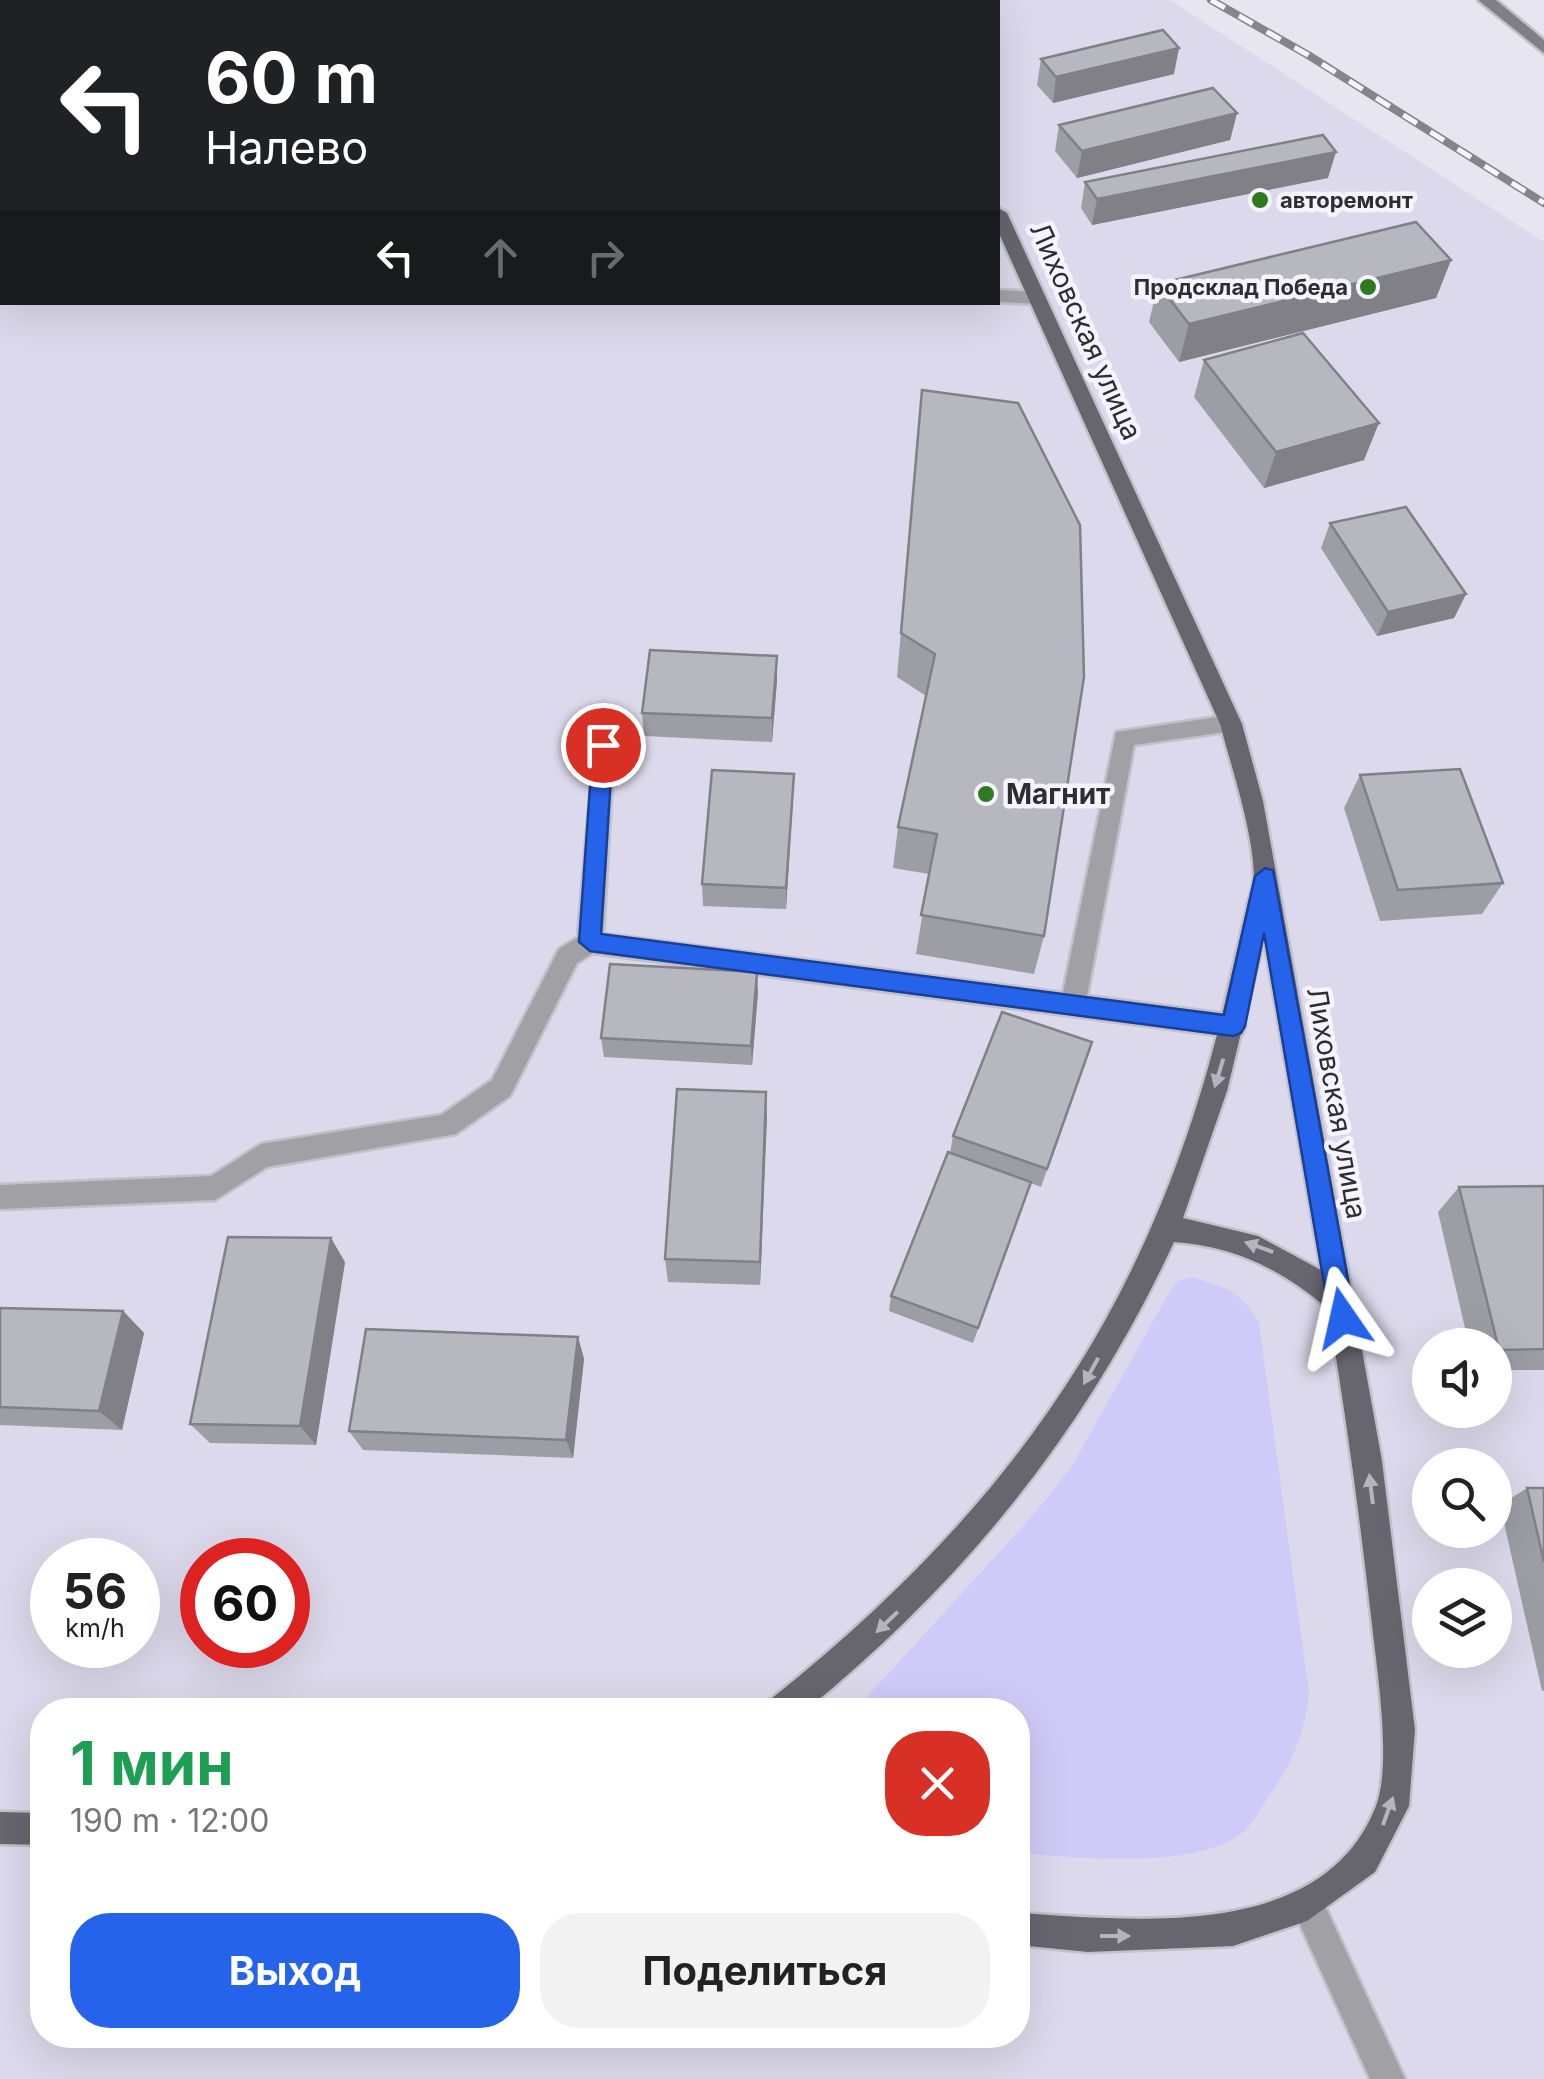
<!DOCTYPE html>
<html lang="ru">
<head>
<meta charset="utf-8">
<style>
  body { margin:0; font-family:Inter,sans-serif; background:#f2f2f2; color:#222; height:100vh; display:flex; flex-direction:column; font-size:38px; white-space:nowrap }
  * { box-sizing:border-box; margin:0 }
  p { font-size:32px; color:#767676 }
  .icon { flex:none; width:55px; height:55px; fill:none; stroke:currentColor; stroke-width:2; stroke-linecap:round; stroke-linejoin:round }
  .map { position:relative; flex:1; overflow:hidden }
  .details { position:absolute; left:30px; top:1698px; width:1000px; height:350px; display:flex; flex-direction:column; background:#fff; border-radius:40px; box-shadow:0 10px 40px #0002 }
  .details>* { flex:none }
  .guide { position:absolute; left:0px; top:0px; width:1000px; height:305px; box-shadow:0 10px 40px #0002; background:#202124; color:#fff; overflow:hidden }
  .tools { position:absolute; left:1412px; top:1328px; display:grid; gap:20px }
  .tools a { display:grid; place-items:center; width:100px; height:100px; border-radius:50%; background:#fff; box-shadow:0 10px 40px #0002; font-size:50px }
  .speed { position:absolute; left:30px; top:1538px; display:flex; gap:20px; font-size:50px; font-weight:700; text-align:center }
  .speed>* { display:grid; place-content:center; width:130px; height:130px; border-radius:50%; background:#fff; box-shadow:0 10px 40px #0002; line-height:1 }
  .speed small { font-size:25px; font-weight:400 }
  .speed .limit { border:15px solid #d22; background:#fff; color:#111 }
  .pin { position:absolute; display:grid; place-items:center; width:85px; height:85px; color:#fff; margin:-42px; border:5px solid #fff; border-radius:50%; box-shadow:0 2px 10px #0007 }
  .me { position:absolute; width:110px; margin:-55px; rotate:349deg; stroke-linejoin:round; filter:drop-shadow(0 0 8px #0008) }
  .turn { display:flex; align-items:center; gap:35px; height:210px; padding:0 40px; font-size:45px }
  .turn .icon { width:130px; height:130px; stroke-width:2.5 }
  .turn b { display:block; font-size:70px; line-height:85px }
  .lanes { display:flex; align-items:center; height:95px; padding:0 40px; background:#0003; justify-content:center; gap:50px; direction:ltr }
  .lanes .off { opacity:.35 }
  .round { display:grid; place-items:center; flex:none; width:105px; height:105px; border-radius:40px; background:#f2f2f2 }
  .head { display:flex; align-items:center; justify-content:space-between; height:170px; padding:0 40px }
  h1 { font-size:60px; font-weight:700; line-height:75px; color:#1e9e55 }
  .action { display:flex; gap:20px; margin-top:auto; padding:20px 40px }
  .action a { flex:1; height:115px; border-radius:40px; background:#2563eb; color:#fff; font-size:40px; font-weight:700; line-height:115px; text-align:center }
  .action a+a { background:#f2f2f2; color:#222 }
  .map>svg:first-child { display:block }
</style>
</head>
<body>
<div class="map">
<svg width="1544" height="2079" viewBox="0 0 1544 2079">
  <rect width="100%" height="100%" fill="#e7e6f0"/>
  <!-- built -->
  <path fill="#dbd9eb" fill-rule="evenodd" d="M 0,0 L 1170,0 L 1544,242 L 1544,2079 L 0,2079 ZM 2,2 L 998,2 L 998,302 L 2,302 ZM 1430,1345 L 1495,1345 L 1495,1410 L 1430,1410 ZM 1430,1465 L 1495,1465 L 1495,1530 L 1430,1530 ZM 52,1560 L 138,1560 L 138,1645 L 52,1645 ZM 202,1560 L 288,1560 L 288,1645 L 202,1645 ZM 1430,1585 L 1495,1585 L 1495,1650 L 1430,1650 ZM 42,1710 L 1018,1710 L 1018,2035 L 42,2035 Z"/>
  <!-- green -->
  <path fill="#d0caf8" d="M 1192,1277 C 1227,1288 1240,1290 1259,1323 L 1309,1694 C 1305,1731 1293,1763 1271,1793 C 1262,1806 1251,1828 1238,1836 C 1187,1870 1077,1857 1018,1853 L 1018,1710 L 855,1710 L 1036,1512 L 1072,1466 L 1169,1293 L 1178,1281 Z"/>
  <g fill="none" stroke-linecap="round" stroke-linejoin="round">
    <defs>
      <path id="service" d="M 0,262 L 2,262 L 2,274 L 0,274 Z
        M 998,290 L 1036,292 L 1045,298 L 1036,304 L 998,302 Z
        M 1231,715 L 1239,718 L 1242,724 L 1239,730 L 1134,745 L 1087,996 L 1233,1015 L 1242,1018 L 1245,1026 L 1242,1034 L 1233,1037 L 593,953 L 577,963 L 510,1096 L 456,1134 L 267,1167 L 215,1200 L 0,1209 L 0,1185 L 211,1176 L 261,1144 L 441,1115 L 492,1080 L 559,949 L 578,937 L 595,739 L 603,736 L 614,745 L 603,934 L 1063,993 L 1116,732 Z
        M 1307,1889 L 1319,1893 L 1405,2079 L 1370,2079 L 1291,1905 L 1295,1893 Z"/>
      <path id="secondary" d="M 1478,0 L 1496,0 L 1544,40 L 1544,53 Z"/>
      <path id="primary" d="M 998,208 L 1007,213 L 1242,724 L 1263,801 L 1382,1461 L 1415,1730 L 1409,1806 L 1375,1872 L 1307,1921 L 1233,1946 L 1088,1952 L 1018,1945 L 1018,1913 C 1135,1920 1323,1942 1376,1806 C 1392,1763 1377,1671 1372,1625 C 1360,1519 1346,1414 1328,1309 C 1282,1270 1235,1246 1174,1242 C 1088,1428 965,1581 806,1710 L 767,1710 L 771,1699 C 1007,1510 1148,1314 1221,1019 C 1230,982 1238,945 1247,908 C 1248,899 1254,887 1254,879 C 1254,834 1232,769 1220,724 L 998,231 ZM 1264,938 L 1321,1270 L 1258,1236 L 1183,1218 L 1227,1091 Z
        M 0,1812 L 42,1813 L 42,1845 L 0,1844 Z"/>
    </defs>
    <!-- service casing -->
    <use href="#service" stroke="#c2c1ca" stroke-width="5"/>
    <!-- secondary casing -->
    <use href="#secondary" stroke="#c2c1ca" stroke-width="5"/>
    <!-- primary casing -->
    <use href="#primary" stroke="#c2c1ca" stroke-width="5"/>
    <!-- service -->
    <use href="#service" fill="#a1a1a5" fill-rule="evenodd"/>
    <!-- secondary -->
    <use href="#secondary" fill="#7f7f85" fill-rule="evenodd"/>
    <!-- primary -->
    <use href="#primary" fill="#67666e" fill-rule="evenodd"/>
    <defs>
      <path id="rail" d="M 1211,0 L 1308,55 L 1544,203"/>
    </defs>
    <!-- rail casing -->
    <use href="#rail" stroke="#85848b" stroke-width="8"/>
    <!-- rail -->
    <use href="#rail" stroke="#f4f3fe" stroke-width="5" stroke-dasharray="16" stroke-linecap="butt"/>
  </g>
  <!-- wall -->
  <path fill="#9d9da5" d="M 1041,59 L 1174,74 L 1053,103 L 1037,85 Z
    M 1237,113 L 1230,140 L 1077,178 L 1055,151 L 1059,125 Z
    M 1328,178 L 1092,225 L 1081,208 L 1085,182 Z
    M 1451,260 L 1436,298 L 1179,362 L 1149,322 L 1158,284 Z
    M 1204,360 L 1364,460 L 1264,488 L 1194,397 Z
    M 922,390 L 1044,936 L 1034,974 L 916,954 L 929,874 L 893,868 L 898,827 L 926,696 L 897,677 Z
    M 1330,523 L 1466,594 L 1454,618 L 1377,636 L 1321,548 Z
    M 777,680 L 772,742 L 644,736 L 642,713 Z
    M 794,774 L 786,909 L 703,906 L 702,884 Z
    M 1360,775 L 1503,883 L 1482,914 L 1380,921 L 1344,808 Z
    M 758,992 L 752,1065 L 604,1057 L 601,1038 Z
    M 1092,1042 L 1041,1187 L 1031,1183 L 973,1343 L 889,1311 L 891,1296 L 950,1153 L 953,1136 Z
    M 766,1092 L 760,1285 L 668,1282 L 665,1259 Z
    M 1544,1186 L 1544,1370 L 1495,1370 L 1495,1345 L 1469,1345 L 1438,1212 L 1459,1187 Z
    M 345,1262 L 316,1445 L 210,1443 L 190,1424 Z
    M 0,1308 L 123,1311 L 144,1333 L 122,1430 L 0,1425 Z
    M 578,1337 L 584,1359 L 573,1458 L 363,1450 L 349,1431 Z
    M 1527,1488 L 1544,1488 L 1544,1691 L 1542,1691 L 1500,1505 Z"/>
  <!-- shaded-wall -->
  <path fill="#808086" d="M 1179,48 L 1174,74 L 1053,103 L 1056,77 Z
    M 1237,113 L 1230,140 L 1077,178 L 1082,151 Z
    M 1336,152 L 1328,178 L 1092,225 L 1097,199 Z
    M 1451,260 L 1436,298 L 1179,362 L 1189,324 Z
    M 1379,423 L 1364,460 L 1264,488 L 1276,452 Z
    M 1466,594 L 1454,618 L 1377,636 L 1388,612 Z
    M 777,656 L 777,680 L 772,742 L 772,718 Z
    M 794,774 L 793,797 L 786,909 L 786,888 Z
    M 757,972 L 758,992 L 752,1065 L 751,1046 Z
    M 766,1092 L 767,1119 L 760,1285 L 760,1262 Z
    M 331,1238 L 345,1262 L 316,1445 L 300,1426 Z
    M 123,1311 L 144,1333 L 122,1430 L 99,1411 Z
    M 578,1337 L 584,1359 L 573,1458 L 566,1440 Z"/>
  <!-- building -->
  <path fill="#b7b7c0" stroke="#808086" stroke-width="2.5" d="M 1163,30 L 1179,48 L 1056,77 L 1041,59 Z
    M 1213,88 L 1237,113 L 1082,151 L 1059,125 Z
    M 1323,135 L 1336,152 L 1097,199 L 1085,182 Z
    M 1416,222 L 1451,260 L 1189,324 L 1158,284 Z
    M 1303,333 L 1379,423 L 1276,452 L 1204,360 Z
    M 922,390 L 1018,403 L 1080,525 L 1084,677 L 1044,936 L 921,915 L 937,834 L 898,827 L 935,654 L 901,633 Z
    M 1406,507 L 1466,594 L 1388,612 L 1330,523 Z
    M 650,650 L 777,656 L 772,718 L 642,713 Z
    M 1460,769 L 1503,883 L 1398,890 L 1360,775 Z
    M 712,770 L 794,774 L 786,888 L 702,884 Z
    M 610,964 L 757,972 L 751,1046 L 601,1038 Z
    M 1002,1012 L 1092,1042 L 1047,1169 L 953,1136 Z
    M 677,1089 L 766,1092 L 760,1262 L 665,1259 Z
    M 948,1152 L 1031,1182 L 978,1328 L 891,1296 Z
    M 1544,1186 L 1544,1349 L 1499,1350 L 1459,1187 Z
    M 228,1237 L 331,1238 L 300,1426 L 190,1424 Z
    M 0,1308 L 123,1311 L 99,1411 L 0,1407 Z
    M 366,1329 L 578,1337 L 566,1440 L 349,1431 Z
    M 1527,1488 L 1544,1488 L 1544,1562 Z"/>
  <!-- one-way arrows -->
  <defs><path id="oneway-solid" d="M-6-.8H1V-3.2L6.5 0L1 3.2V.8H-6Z" transform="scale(2.5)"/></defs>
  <g fill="#b5b4bd">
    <use href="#oneway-solid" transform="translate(1219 1073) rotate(107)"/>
    <use href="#oneway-solid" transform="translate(1259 1247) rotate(-160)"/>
    <use href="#oneway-solid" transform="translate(1091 1371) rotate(119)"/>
    <use href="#oneway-solid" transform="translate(1371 1489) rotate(-97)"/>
    <use href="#oneway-solid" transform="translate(887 1622) rotate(136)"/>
    <use href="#oneway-solid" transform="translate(1388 1811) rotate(-70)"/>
    <use href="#oneway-solid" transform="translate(1115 1936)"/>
  </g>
  <!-- route -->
  <path fill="#2563eb" stroke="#184099" stroke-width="2.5" d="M 603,737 L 613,745 L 601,934 L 1224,1015 L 1255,876 L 1265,868 L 1273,870 L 1355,1318 L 1352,1327 L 1343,1330 L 1334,1327 L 1330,1318 L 1264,933 L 1245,1026 L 1241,1033 L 1233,1036 L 590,951 L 579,942 L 593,745 Z"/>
  <!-- markers -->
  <g fill="#2f7a20" stroke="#f4f3fe" stroke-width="4">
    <circle cx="1260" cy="200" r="10"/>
    <circle cx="1368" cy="287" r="10"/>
    <circle cx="986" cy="794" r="10"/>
  </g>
  <g text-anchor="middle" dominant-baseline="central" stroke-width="9" stroke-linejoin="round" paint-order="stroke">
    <!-- far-poi labels -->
    <g font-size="22" font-weight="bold" fill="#2e2e31" stroke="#f4f3fe" text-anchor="start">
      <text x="1280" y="200">авторемонт</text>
      <text x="1348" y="287" text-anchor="end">Продсклад Победа</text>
    </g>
    <!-- street labels -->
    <g font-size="28" fill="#2e2e31" stroke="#f4f3fe">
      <text transform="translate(1086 331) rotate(66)">Лиховская улица</text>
      <text transform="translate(1337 1103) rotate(80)">Лиховская улица</text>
    </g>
    <!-- poi labels -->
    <g font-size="28" font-weight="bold" fill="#2e2e31" stroke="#f4f3fe" text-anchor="start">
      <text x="1006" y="794">Магнит</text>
    </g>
  </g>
</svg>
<div class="tools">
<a><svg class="icon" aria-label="sound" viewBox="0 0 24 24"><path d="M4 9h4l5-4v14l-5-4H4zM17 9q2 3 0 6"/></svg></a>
<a><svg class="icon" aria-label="search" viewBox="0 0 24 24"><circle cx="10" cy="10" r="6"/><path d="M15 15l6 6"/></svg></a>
<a><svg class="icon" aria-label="layers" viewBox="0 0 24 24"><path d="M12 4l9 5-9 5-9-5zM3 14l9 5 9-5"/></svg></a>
</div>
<div class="speed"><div>56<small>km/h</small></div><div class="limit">60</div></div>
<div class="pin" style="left:603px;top:745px;background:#d93025"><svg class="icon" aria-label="arrive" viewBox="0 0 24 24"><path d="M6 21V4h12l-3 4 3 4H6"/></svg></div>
<svg class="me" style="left:1343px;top:1318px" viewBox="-20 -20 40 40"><path d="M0-17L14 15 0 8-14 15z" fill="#2563eb" stroke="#fff" stroke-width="4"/></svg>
<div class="guide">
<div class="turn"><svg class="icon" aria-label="left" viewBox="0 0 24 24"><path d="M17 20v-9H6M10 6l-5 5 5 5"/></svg><div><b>60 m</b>Налево</div></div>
<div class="lanes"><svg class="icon" aria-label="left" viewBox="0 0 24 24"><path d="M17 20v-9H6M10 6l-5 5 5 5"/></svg><svg class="icon off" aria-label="ahead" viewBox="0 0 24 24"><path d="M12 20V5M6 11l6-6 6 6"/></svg><svg class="icon off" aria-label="right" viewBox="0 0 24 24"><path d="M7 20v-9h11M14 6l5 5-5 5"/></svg></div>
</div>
<section class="details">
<div class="head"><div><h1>1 мин</h1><p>190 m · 12:00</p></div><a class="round" style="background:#d93025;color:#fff"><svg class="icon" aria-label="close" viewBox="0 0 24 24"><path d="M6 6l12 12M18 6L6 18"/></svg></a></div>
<div class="action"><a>Выход</a><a>Поделиться</a></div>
</section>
</div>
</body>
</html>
